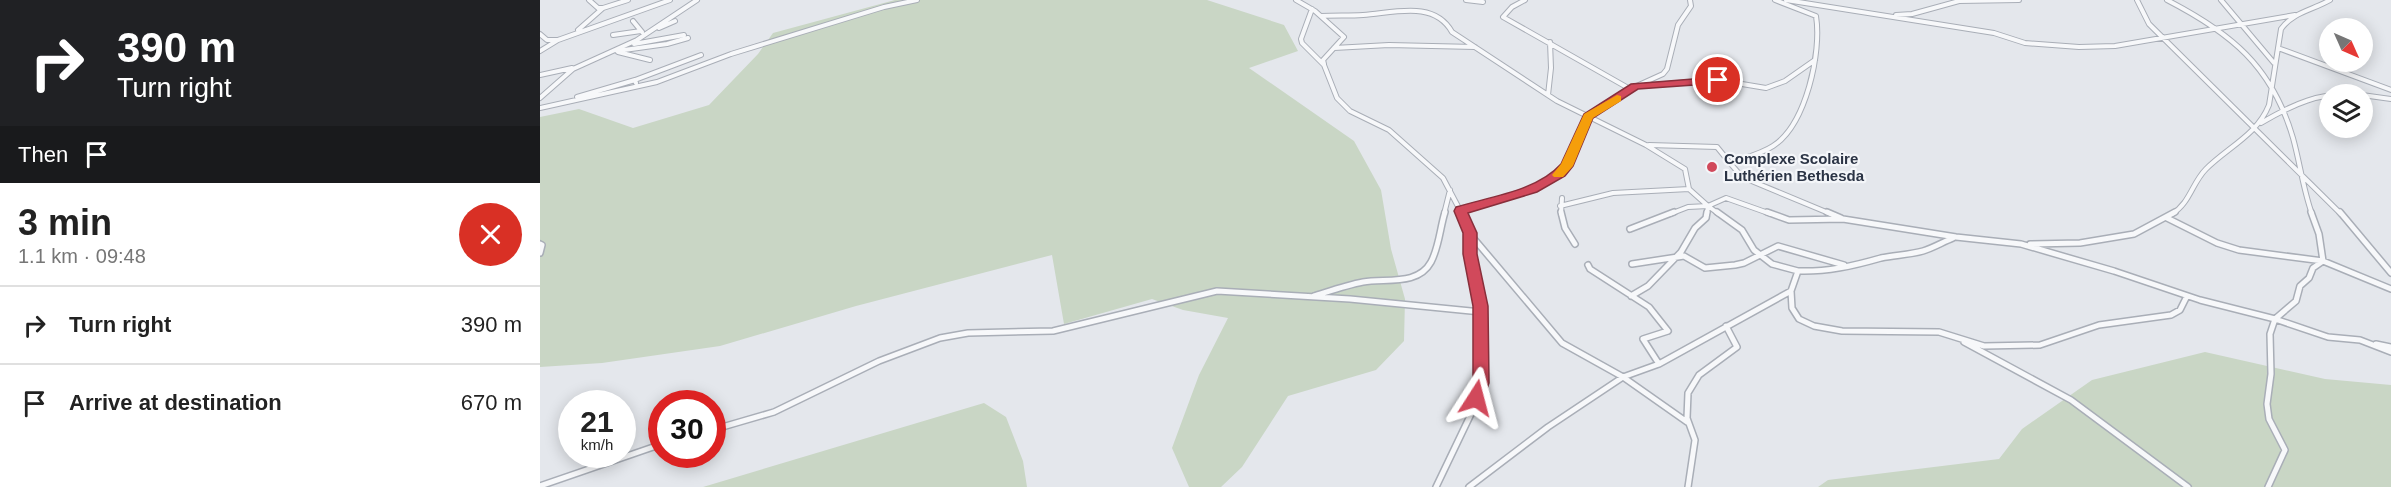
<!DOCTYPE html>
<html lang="en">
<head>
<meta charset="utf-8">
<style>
  body { margin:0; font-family:Arial,sans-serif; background:#f6f6f6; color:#222; height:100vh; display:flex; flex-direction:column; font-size:22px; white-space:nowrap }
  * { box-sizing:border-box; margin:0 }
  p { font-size:20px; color:#767676 }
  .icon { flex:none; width:33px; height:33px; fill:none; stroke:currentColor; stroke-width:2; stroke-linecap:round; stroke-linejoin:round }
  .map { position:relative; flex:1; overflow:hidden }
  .drawer { display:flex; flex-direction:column; background:#fff; width:540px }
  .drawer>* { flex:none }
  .guide { background:#202124; color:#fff; overflow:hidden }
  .needle { width:39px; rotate:135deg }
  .buttons { position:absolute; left:1779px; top:18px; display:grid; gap:12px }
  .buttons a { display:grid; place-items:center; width:54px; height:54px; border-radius:50%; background:#fff; box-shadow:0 3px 15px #0003; font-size:30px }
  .speed { position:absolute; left:18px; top:390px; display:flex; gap:12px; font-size:30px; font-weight:700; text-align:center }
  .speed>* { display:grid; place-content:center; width:78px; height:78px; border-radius:50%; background:#fff; box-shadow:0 3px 15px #0003; line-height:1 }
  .speed small { font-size:15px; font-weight:400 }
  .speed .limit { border:9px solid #d22; background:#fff; color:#111 }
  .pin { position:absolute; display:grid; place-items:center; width:51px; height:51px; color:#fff; margin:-26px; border:3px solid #fff; border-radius:50%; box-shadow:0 2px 6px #0007 }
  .me { position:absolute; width:66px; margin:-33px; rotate:9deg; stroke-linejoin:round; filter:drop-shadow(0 0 4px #0008) }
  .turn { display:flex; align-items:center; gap:21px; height:126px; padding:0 18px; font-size:27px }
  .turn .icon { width:78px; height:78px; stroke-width:2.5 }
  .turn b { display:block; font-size:42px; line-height:51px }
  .then { display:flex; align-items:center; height:57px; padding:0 18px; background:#0003; gap:12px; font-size:22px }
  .round { display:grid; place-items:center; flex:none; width:63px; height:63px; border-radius:32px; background:#f6f6f6 }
  .summary { display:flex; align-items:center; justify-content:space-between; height:102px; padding:0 18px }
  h1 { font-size:36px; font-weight:700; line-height:45px }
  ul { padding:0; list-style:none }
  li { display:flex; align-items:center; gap:18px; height:78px; padding:0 18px; border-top:2px solid #e0e0e0 }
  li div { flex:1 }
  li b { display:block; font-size:22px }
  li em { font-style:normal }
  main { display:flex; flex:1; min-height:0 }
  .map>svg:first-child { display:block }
</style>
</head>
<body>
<main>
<section class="drawer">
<div class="guide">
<div class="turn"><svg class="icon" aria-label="right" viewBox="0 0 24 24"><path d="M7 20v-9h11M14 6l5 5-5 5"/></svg><div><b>390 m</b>Turn right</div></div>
<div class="then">Then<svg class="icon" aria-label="arrive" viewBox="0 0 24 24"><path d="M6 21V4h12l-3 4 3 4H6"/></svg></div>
</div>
<div class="summary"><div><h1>3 min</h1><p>1.1 km · 09:48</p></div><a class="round" style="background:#d93025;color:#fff"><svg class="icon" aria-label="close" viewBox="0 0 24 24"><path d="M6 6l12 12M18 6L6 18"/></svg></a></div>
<ul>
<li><svg class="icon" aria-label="right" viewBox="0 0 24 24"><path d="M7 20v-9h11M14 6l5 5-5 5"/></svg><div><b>Turn right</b></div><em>390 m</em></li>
<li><svg class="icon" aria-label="arrive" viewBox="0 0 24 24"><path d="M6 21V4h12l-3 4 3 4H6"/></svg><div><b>Arrive at destination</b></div><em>670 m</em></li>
</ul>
</section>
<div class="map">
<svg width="1851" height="487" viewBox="0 0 1851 487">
  <rect width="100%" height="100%" fill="#e4e7ec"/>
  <!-- green -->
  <path fill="#c9d6c5" d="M 355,0 L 667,0 L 744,25 L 758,51 L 709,68 L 814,141 L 841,190 L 851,249 L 865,299 L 864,341 L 836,370 L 748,396 L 702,467 L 681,487 L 649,487 L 632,448 L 659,375 L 688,318 L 643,310 L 612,299 L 524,324 L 512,255 L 316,306 L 180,346 L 62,363 L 0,367 L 0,117 L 39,109 L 93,128 L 169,105 L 218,54 L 233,33 Z
    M 1665,352 L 1785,379 L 1851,385 L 1851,487 L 1278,487 L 1288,480 L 1459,459 L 1482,429 L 1552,380 Z
    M 444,403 L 466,417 L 483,461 L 487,487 L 163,487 Z"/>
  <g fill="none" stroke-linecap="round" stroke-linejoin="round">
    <defs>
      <path id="street-far1" d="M 49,0 L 58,8 L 63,8
        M 756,0 L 775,11 L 804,37 L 783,60 L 784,64
        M 926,0 L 943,2
        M 985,0 L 972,7 L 963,17 L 1090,89
        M 1246,0 L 1454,33 L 1485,43 L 1539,47 L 1575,46 L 1755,15
        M 1597,0 L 1609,24 L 1801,214
        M 1627,0 C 1691,33 1732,66 1753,138 C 1760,163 1763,189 1772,214
        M 1681,0 L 1734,63
        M 772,9 L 761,39 L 762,43 L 784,65 L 797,98 L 810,111 L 849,130 L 903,178 L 922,214
        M 1356,15 L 1372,14 L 1419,1 L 1479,0
        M 781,16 C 795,15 809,16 823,15 C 854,13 894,0 912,32 L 1017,101 L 1106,145 L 1145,169 L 1149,189 L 1168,206 L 1186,198 L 1231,214
        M 93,21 L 102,32
        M 119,28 L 135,21
        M 38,30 L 63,8 L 88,0
        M 0,34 L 7,40 L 18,40 L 130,0
        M 73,35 L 101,31
        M 94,44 L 144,35
        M 794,48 L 849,45 L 935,47
        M 1738,48 L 1851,90
        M 0,51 L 18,40
        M 77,51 L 127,44 L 148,38
        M 78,52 L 110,60
        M 0,75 L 32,68
        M 96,83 L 95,80 L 161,55
        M 1097,86 L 1178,80 L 1226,88 L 1245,81 L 1275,60
        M 1008,95 L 1011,68 L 1010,42
        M 1822,95 L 1851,99
        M 37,97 L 95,80
        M 0,98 L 33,69 L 97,40 L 157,0
        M 0,108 L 117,82 L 191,54 L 344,7 L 377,0
        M 1721,123 C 1753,104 1780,92 1818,94
        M 1109,145 L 1177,147 L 1190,163 C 1204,158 1221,154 1233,146 C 1266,125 1282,52 1276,16 L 1235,0
        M 1190,163 L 1202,177 L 1291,214
        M 1020,206 L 1073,193 L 1149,189
        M 921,211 L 993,189 L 1020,173 L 1027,166 L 1048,116 L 1090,89 L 1123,74 L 1127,69 L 1138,25 L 1151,6 L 1150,0
        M 904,214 L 910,190
        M 1021,214 L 1022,198
        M 1130,214 L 1148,207 L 1168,206
        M 1167,214 L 1168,206 L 1179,214
        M 1632,214 C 1650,203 1652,183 1666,169 C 1688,147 1717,135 1729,105 L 1741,29 C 1753,12 1773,10 1790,0"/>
      <path id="street" d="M 1021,212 L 1025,228 L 1035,244
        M 1177,212 L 1202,230 L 1214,250 L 1232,264 L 1258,271
        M 1227,212 L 1249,220 L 1303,219 L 1416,237 L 1481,244 L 1574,271 L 1660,300 L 1735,319 L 1788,337 L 1820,340 L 1851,352
        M 1287,212 L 1301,218
        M 1800,212 L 1851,273
        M 1627,218 L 1677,243 L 1699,250 L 1783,261 L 1851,289
        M 1090,229 L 1134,212
        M 930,234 L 1022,343 L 1083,377 L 1147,422
        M 0,244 L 2,245 L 0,253
        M 1490,244 L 1540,243 L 1594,234 L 1635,212
        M 1092,264 L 1144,256 L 1165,268 L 1195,265 L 1204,263 L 1238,246 L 1304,265
        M 1048,265 L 1050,269 L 1109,307 L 1128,331 L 1103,339 L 1119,364
        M 1251,291 L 1252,308 L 1259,319 L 1274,326 L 1302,331 L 1399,332 L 1444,346 L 1500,345 L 1559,325 L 1631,315 L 1640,310 L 1647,296
        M 774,296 C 790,291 807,285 823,282 C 846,278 878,286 891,262 C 899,247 900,228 905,212
        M 1091,296 L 1108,286 L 1141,252 L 1155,228 L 1166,218 L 1167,212
        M 1424,342 L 1531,400 L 1648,487
        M 1836,344 L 1851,347
        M 172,430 L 234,412 L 339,361 L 400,338 L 428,333 L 513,331 L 677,291 L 810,299 L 941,312
        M 0,486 L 122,444
        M 896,487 L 931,414 L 941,383 L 940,306 L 930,254 L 930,233 L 921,212
        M 929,487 L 1008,427 L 1083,377 L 1119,364 L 1251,291 L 1258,271 C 1287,272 1313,266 1341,258 C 1354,255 1369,255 1383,251 C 1393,248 1403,242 1413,238
        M 1148,487 L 1155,440 L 1147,418 L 1148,393 L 1159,375 L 1197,347 L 1186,326
        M 1728,487 L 1745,450 L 1729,419 L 1727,404 L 1731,374 L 1730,334 L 1735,319 L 1756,301 L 1760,286 L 1769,278 L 1773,268 L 1783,261 L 1779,234 L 1771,212"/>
    </defs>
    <!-- street-far1 casing -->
    <use href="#street-far1" stroke="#a9aeb7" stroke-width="6"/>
    <!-- street casing -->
    <use href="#street" stroke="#a9aeb7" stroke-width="8"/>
    <!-- street-far1 -->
    <use href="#street-far1" stroke="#f7f8fa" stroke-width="4"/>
    <!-- street -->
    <use href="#street" stroke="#f7f8fa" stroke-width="5"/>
  </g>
  <!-- route -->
  <path fill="#d1495b" stroke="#882f3b" stroke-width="1.5" d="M 1178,77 L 1182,78 L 1182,83 L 1098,89 L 1053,118 L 1033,166 L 1025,176 L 997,192 L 928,213 L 937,233 L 937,254 L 948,306 L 949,383 L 942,403 L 936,405 L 930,403 L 928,398 L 933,383 L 933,306 L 923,254 L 923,233 L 914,211 L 916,207 C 949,197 997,191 1021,164 L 1044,114 L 1091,84 Z"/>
  <!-- slow -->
  <path fill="#f59e0b" d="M 1077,95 L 1081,96 L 1081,101 L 1053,118 L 1033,166 L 1023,177 L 1014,177 L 1012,175 L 1021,164 L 1044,114 Z"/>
  <!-- markers -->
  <circle fill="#d1495b" stroke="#f4f6f9" stroke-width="2" cx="1172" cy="167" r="6"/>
  <g text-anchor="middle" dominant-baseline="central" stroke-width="4.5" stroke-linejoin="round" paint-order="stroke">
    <!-- poi labels -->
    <g font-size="15" font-weight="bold" fill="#2b3445" stroke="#f4f6f9" text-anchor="start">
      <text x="1184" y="158">Complexe Scolaire<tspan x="1184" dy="17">Luthérien Bethesda</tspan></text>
    </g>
  </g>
</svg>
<div class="buttons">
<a><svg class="needle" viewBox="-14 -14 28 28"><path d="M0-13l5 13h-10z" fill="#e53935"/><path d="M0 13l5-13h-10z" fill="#767676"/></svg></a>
<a><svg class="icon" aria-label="layers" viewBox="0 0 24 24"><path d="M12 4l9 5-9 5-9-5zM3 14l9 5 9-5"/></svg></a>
</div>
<div class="speed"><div>21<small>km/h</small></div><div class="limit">30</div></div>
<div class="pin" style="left:1178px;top:80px;background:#d93025"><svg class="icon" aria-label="arrive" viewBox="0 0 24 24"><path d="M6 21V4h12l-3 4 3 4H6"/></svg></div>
<svg class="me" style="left:936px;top:398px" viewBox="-20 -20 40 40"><path d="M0-17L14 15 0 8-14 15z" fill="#d1495b" stroke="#fff" stroke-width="4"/></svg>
</div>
</main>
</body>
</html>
